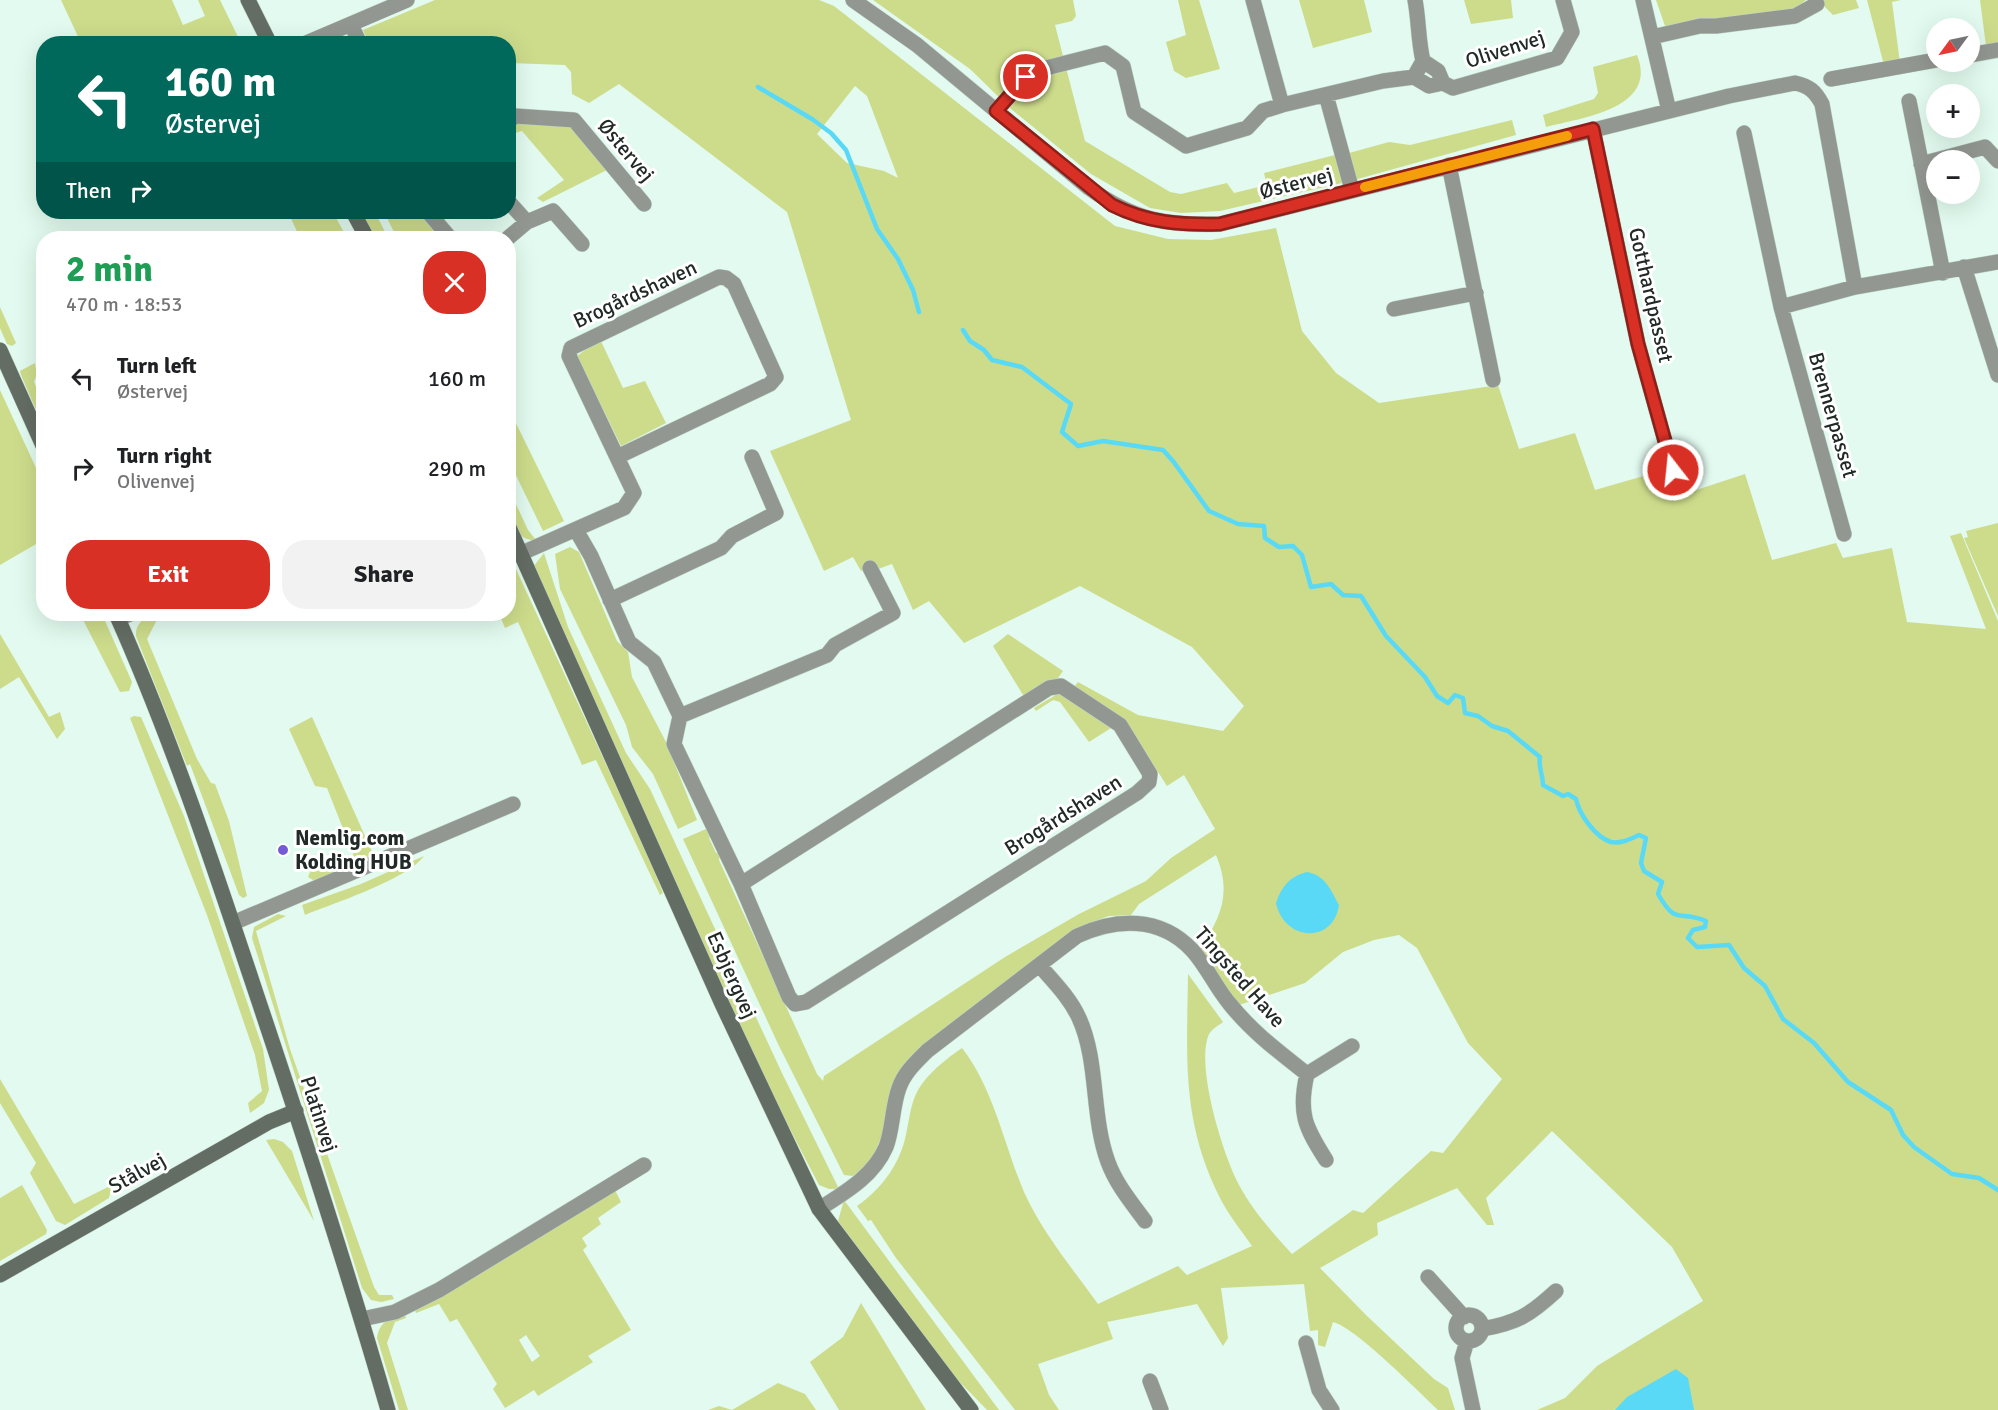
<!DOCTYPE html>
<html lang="en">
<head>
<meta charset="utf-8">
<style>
  body { margin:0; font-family:Signika,sans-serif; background:#f2f2f2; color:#202124; height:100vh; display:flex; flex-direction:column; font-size:22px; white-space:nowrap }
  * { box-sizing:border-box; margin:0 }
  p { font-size:20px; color:#757577 }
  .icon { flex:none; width:33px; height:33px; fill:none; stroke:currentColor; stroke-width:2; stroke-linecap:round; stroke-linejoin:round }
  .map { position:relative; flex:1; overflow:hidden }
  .side { position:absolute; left:36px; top:231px; width:480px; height:390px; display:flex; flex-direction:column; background:#fff; border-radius:24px; box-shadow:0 6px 24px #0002 }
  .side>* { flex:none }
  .banner { position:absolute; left:36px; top:36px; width:480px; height:183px; border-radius:24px; box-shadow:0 6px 24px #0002; background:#00695c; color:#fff; overflow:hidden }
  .needle { width:39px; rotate:237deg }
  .tools { position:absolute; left:1926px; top:18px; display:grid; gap:12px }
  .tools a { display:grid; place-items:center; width:54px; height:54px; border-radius:50%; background:#fff; box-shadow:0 6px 24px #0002; font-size:30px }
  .pin { position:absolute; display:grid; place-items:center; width:51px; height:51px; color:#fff; margin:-26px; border:3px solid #fff; border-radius:50%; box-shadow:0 2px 6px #0007 }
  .me { position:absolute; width:66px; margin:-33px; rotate:344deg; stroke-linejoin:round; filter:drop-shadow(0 0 4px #0008) }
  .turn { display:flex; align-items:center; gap:21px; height:126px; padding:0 30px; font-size:27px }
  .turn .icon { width:78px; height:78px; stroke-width:2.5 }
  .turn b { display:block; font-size:42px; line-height:51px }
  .then { display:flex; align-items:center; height:57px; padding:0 30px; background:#0003; gap:12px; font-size:22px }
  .round { display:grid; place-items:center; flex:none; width:63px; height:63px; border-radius:24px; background:#f2f2f2 }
  .headline { display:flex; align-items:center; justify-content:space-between; height:102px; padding:0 30px }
  h1 { font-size:36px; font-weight:700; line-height:45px; color:#1e9e55 }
  .action { display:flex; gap:12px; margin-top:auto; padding:12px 30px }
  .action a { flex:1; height:69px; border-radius:24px; background:#d93025; color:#fff; font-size:24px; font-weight:700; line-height:69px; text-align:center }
  .action a+a { background:#f2f2f2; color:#202124 }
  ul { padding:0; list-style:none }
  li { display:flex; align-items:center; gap:18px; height:90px; padding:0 30px }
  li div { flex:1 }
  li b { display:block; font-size:22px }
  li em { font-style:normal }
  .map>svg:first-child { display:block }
</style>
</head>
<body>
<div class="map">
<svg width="1998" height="1410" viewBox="0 0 1998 1410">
  <rect width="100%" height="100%" fill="#e2faef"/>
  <!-- green -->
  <path fill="#cddc8b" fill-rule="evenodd" d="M 61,0 L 172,0 L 183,25 L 205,16 L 198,0 L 220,0 L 241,43 L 81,43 Z
    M 435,0 L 819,0 L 834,6 L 1115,226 L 1168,239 L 1211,240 L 1276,228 L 1302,331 L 1336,373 L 1379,403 L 1498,385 L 1519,449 L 1575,433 L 1595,490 L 1661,471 L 1675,497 L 1745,474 L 1772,560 L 1836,543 L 1843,558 L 1892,548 L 1907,622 L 1986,629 L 1950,536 L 1961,533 L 1998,621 L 1998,1410 L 1537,1410 L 1565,1398 L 1597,1366 L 1703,1301 L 1672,1247 L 1552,1131 L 1486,1198 L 1494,1225 L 1487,1225 L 1457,1188 L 1377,1223 L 1378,1235 L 1320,1268 L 1367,1316 L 1434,1379 L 1448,1388 L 1455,1410 L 1438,1410 C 1418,1391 1356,1328 1333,1322 L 1325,1347 L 1318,1345 L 1318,1330 L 1310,1331 L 1304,1284 L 1221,1288 L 1228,1338 L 1223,1346 L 1197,1304 L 1107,1322 L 1113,1339 L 1038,1364 L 1049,1395 L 1059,1410 L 1015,1410 L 896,1258 L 871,1220 L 868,1221 L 857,1206 C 880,1190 898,1167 905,1139 C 909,1123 910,1104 918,1090 C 928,1073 946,1059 962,1048 C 994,1089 1004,1145 1024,1192 C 1042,1232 1072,1268 1098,1304 L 1178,1266 L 1187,1275 L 1252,1246 C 1241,1230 1227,1213 1219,1196 C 1181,1119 1187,1057 1188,974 L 1223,1022 C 1219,1025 1212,1029 1209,1034 C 1195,1065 1223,1155 1239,1185 C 1253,1211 1272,1232 1292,1254 L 1353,1210 L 1363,1213 L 1431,1151 L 1443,1153 L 1502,1079 L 1468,1043 L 1417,948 L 1399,935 L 1374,940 L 1343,952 L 1305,983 L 1239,1005 L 1219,980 L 1200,949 C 1221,917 1232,893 1216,855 L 1139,904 L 1131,915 L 1109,916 L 1090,923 L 922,1046 L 870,1163 L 853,1176 L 844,1175 L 779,1046 L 683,839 L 706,829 L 713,835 L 709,838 L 716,853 L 721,851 L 719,860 L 817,1074 L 823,1081 L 824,1076 L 1005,957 L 1079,914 L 1146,881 L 1171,858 L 1215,829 L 1184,775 L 1167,786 L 1126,722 L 1075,686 L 1078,682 L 1138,715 L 1223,731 L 1244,706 L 1192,647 L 1080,586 L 964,643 L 929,601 L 913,610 L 892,564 L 878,569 L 874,564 L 861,571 L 853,557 L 824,571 L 770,451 L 851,420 L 787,212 L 619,84 L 589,103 L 572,94 L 571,72 L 565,65 L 509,63 L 508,44 L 369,43 L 363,30 ZM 855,86 L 867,96 L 898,178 L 884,171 L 847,163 L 817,134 Z
    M 873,0 L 1073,0 L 1076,16 L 1072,21 L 1055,25 L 1085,141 L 1170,192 L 1181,194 L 1227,183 L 1234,193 L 1267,185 L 1264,173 L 1335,155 L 1342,183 L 1220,211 L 1181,213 L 1150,208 L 1091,174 L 1011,109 L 970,69 Z
    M 1178,0 L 1199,0 L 1220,69 L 1186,78 L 1174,71 L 1166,42 L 1186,35 Z
    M 1299,0 L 1364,0 L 1372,32 L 1313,48 Z
    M 1464,0 L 1511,0 L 1513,18 L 1471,24 Z
    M 1656,0 L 1806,0 L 1791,12 L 1665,26 Z
    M 1818,0 L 1856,0 L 1859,8 L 1833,15 Z
    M 1867,0 L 1901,0 L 1892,2 L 1900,63 L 1884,65 Z
    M 1980,0 L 1998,0 L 1998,44 L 1986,46 Z
    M 1637,55 C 1659,109 1580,118 1546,127 L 1543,115 L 1594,99 L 1598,93 L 1593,67 Z
    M 1512,120 L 1516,135 L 1354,180 L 1349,153 L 1389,142 L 1410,145 Z
    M 515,123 L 571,127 L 609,169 L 543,202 L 537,198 L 564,180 L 522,131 L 509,135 L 509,125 Z
    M 288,212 L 333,212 L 347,238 L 300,238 Z
    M 361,212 L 375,212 L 388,238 L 375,238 Z
    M 384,212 L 420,212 L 421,215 L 441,238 L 397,238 Z
    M 0,307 L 16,343 L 12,346 L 7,344 L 0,328 Z
    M 600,339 L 623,388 L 645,381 L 666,423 L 621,446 L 577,356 Z
    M 35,363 L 37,374 L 34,382 L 43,404 L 43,426 L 21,375 L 20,371 Z
    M 0,390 L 43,483 L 43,540 L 0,565 Z
    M 508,407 L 564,521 L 543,531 L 509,461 Z
    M 508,487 L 528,530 L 536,540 C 510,542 509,507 508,487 Z
    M 1998,523 L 1998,616 L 1964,538 L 1968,537 L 1966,531 Z
    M 570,547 L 579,552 L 617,641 L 628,652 L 632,677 L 666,742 L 697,820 L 678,829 L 653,774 L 632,747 L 626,725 L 560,589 L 555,554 Z
    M 544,553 L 568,627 L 626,753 L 650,789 L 781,1071 L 839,1189 L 829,1189 L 819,1185 C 713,984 626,773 533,567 Z
    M 509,554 L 647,853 L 663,893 L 660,895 L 596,760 L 582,765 L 518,622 L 505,628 L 499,614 L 508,614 Z
    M 80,614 L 102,614 L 132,682 L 129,691 L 120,692 Z
    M 150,614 L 159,616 L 147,639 L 197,759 L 211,783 L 215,784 L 229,821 L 247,896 L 243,898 L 239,895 L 190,764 L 187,766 L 136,636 C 135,626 142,619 150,614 Z
    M 0,634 L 49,717 L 60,712 L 65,729 L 57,739 L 19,677 L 0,689 Z
    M 1008,634 L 1063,671 L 1058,678 L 1025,698 L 993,646 Z
    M 1059,693 L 1111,728 L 1089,742 L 1060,702 L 1053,700 L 1036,711 L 1034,708 Z
    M 134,716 L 141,717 L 184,816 L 263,1049 L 269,1090 L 264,1103 L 250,1113 L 248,1103 L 262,1091 L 255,1055 L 207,915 L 130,718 Z
    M 312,717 L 373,854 L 371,861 L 326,879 L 313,880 L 308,877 L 312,867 L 325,864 L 329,869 L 355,859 L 327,788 L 315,786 L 289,729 Z
    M 424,856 C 406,880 334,903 305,915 L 302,905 L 361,884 Z
    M 278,914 L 286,916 L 256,931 L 290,1049 L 374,1287 L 379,1295 L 392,1295 L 394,1299 L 381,1302 L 371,1300 L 362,1288 L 252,938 L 254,927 Z
    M 0,1079 L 74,1204 L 112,1185 L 109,1198 L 65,1225 L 56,1221 L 30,1173 L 36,1163 L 0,1103 Z
    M 274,1139 L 283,1142 L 292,1151 L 314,1221 L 266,1140 Z
    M 22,1185 L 47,1230 L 46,1234 L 0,1261 L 0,1198 Z
    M 614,1188 L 621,1202 L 598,1218 L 601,1224 L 582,1238 L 587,1246 L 583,1250 L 631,1330 L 588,1356 L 593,1362 L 538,1396 L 534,1390 L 505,1408 L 493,1389 L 497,1384 L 457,1319 L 450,1322 L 439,1304 L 416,1313 L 414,1308 ZM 526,1335 L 540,1356 L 532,1362 L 519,1340 Z
    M 844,1200 L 999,1410 L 987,1410 L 954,1376 L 838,1221 Z
    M 861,1303 L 926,1410 L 839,1410 L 810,1362 L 843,1337 Z
    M 404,1311 L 406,1318 L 395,1322 L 387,1343 L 408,1410 L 399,1410 L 377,1338 C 379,1322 390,1318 404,1311 Z
    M 778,1383 L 805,1394 L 816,1410 L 708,1410 L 719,1406 L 732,1410 Z"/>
  <!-- water -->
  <path fill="#59d9f6" d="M 1307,872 C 1325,875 1331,890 1339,905 C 1333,945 1284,941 1276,903 C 1281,887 1290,876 1307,872 Z
    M 1676,1369 L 1688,1378 L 1694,1410 L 1615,1410 L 1627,1397 Z"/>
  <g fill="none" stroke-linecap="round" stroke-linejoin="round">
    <!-- stream -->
    <path stroke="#59d9f6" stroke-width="4.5" d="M 758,87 L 812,119 L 831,133 L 846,150 L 877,229 L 898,259 L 913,290 L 919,312
      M 963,330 L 970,341 L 984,350 L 992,360 L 1022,367 L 1071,404 L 1062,432 L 1078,446 L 1103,441 L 1163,450 L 1173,461 L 1209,511 L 1238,524 L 1264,526 L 1265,538 L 1279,547 L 1293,546 L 1302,555 L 1311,587 L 1331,584 L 1343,595 L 1361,596 L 1386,636 L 1425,677 L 1437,696 L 1448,703 L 1455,695 L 1463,698 L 1465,713 L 1478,716 L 1492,726 L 1508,731 L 1540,757 C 1538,768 1543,774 1543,785 L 1563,796 L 1568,794 L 1576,799 C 1579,814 1595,837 1611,842 C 1621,844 1630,839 1639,835 L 1646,838 L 1641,863 L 1644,871 L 1662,882 L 1658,894 C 1677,927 1678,909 1706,921 L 1705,927 L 1693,930 L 1688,938 L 1697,947 L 1729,945 L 1744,968 L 1765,986 L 1783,1019 L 1814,1043 L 1848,1082 L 1891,1110 L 1903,1135 L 1914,1147 L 1952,1174 L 1979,1178 L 1998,1190"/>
    <defs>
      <path id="street" d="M 853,0 L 917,45 L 1089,188 C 1134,220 1166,226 1220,224 L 1729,96 L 1795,83 C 1809,86 1815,91 1822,104 L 1855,287
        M 1253,0 L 1282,105
        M 1415,0 C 1419,21 1418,40 1423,61
        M 1643,0 L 1669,111
        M 351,24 L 360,44
        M 1652,37 L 1700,26 L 1716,26 L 1795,16 L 1817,4
        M 304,44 L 407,0
        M 1970,55 L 1998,50
        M 1831,79 L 1936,60
        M 1443,83 L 1453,88 L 1557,58 L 1572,32 L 1563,0
        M 1326,95 L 1352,190
        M 1909,101 L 1943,273
        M 996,111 L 1026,77 L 1038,70 L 1105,53 L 1123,66 L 1134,112 L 1186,146 L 1247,128 L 1263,111 L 1282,105 L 1383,81 L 1414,77 L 1429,86 L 1443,83 L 1438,71 L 1423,61 L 1414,77
        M 508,122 L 515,116 L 574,120 L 644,204
        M 1593,129 L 1638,344 L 1673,470
        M 1744,133 L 1781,307 L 1844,534
        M 1921,164 L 1985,147 L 1998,161
        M 1449,165 L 1493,380
        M 428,212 L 450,238
        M 527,222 L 553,211 L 582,244
        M 508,238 L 527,222 L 508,201
        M 1964,267 L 1998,375
        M 1781,307 L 1855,287 L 1998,262
        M 1394,309 L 1476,293
        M 576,530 L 591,556 L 629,642 L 654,662 L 680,716 L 674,744 L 741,884 L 789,997 L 795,1004 L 806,1002 L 1137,793 L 1149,782 L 1150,774 L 1120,725 L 1061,686 L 1049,688 L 741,884
        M 522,553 L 624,508 L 634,493 L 569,356 L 571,348 L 719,277 L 726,278 L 734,284 L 776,377 L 770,384 L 617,457
        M 610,600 L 721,548 L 732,536 L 776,513 L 752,457
        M 119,619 L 130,614
        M 680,716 L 827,655 L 835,645 L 893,613 L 870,568
        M 233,923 L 513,804
        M 1040,966 C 1054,982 1070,998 1079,1018 C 1099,1062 1091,1116 1108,1162 C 1116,1184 1131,1202 1145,1221
        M 1326,1160 C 1305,1127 1298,1113 1307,1074 L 1352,1046
        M 819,1209 C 844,1193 873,1177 886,1147 C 893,1129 892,1107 899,1088 C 904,1073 916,1062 927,1051 L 1077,936 C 1116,918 1160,916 1192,950 C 1206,965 1215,986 1229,1003 C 1251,1031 1279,1052 1307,1074
        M 1428,1277 L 1464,1317
        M1456 1328a13 13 0 1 1 26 0a13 13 0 1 1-26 0Z
        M 362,1319 L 395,1312 L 439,1290 L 644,1165
        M 1482,1329 C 1517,1323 1530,1315 1556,1291
        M 1467,1341 L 1462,1358 L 1473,1410
        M 1306,1343 L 1319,1390 L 1332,1410
        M 1150,1381 L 1161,1410"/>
      <path id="secondary" d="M 248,0 L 270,44
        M 353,212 L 367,238
        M 0,350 L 44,448
        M 508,525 L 722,1004 L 819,1209 L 971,1410
        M 116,614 C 170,735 212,861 254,987 C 301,1127 347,1268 388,1410
        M 0,1275 L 269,1122 L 296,1111"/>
    </defs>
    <!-- street casing -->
    <use href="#street" stroke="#bfd5cb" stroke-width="16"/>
    <!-- secondary casing -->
    <use href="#secondary" stroke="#bfd5cb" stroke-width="16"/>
    <!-- street -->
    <use href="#street" stroke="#929891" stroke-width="15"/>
    <!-- secondary -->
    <use href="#secondary" stroke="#646d63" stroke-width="15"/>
  </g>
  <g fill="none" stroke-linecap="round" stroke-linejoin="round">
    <defs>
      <path id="route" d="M 1026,77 L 996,111 L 1112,205 C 1148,223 1181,225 1220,224 L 1593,129 L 1638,344 L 1673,470"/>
    </defs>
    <!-- route casing -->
    <use href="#route" stroke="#8d1f18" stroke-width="15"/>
    <!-- route -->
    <use href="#route" stroke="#d93025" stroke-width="10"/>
    <!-- slow -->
    <path stroke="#f59e0b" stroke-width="10" d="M 1365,187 L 1567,136"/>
  </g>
  <!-- markers -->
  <circle fill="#755ad4" stroke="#fff" stroke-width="2" cx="283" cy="850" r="6"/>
  <g text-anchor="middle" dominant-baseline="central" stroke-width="6" stroke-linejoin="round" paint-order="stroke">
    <!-- street labels -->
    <g font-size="21" fill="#212a26" stroke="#fff">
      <text transform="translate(1505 49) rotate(-18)">Olivenvej</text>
      <text transform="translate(626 150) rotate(50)">Østervej</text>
      <text transform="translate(1296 183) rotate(-14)">Østervej</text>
      <text transform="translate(635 294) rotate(-25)">Brogårdshaven</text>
      <text transform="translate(1651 295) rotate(77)">Gotthardpasset</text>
      <text transform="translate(1833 415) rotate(74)">Brennerpasset</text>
      <text transform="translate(1063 815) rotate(-32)">Brogårdshaven</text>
      <text transform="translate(732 975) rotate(66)">Esbjergvej</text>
      <text transform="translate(1240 977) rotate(49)">Tingsted Have</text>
      <text transform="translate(319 1114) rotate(72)">Platinvej</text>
      <text transform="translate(137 1173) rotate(-29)">Stålvej</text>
    </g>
    <!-- poi labels -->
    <g font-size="21" font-weight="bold" fill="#212a26" stroke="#fff" text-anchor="start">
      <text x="295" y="838">Nemlig.com<tspan x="295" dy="24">Kolding HUB</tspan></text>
    </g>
  </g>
</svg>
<div class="tools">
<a><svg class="needle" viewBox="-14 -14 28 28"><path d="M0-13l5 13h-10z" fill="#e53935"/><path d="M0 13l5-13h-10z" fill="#757577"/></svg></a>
<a>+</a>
<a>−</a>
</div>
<div class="pin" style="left:1026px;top:77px;background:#d93025"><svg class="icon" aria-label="arrive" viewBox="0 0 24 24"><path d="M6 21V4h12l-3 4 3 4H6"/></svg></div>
<svg class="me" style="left:1673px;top:470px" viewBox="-20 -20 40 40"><circle r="17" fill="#d93025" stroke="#fff" stroke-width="3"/><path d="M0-11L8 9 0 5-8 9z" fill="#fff"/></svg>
<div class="banner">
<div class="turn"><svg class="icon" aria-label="left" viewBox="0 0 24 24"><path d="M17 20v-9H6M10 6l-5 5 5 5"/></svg><div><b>160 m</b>Østervej</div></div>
<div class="then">Then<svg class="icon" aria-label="right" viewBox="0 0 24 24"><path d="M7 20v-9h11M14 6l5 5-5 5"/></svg></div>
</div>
<section class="side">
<div class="headline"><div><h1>2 min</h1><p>470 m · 18:53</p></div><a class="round" style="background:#d93025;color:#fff"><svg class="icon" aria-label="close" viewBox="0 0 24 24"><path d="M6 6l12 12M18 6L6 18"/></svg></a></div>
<ul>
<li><svg class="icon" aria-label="left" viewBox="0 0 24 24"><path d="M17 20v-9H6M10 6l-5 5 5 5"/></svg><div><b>Turn left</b><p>Østervej</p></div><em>160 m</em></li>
<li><svg class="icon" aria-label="right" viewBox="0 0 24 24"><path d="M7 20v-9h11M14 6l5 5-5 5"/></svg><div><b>Turn right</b><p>Olivenvej</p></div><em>290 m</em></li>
</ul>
<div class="action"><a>Exit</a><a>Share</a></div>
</section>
</div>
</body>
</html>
